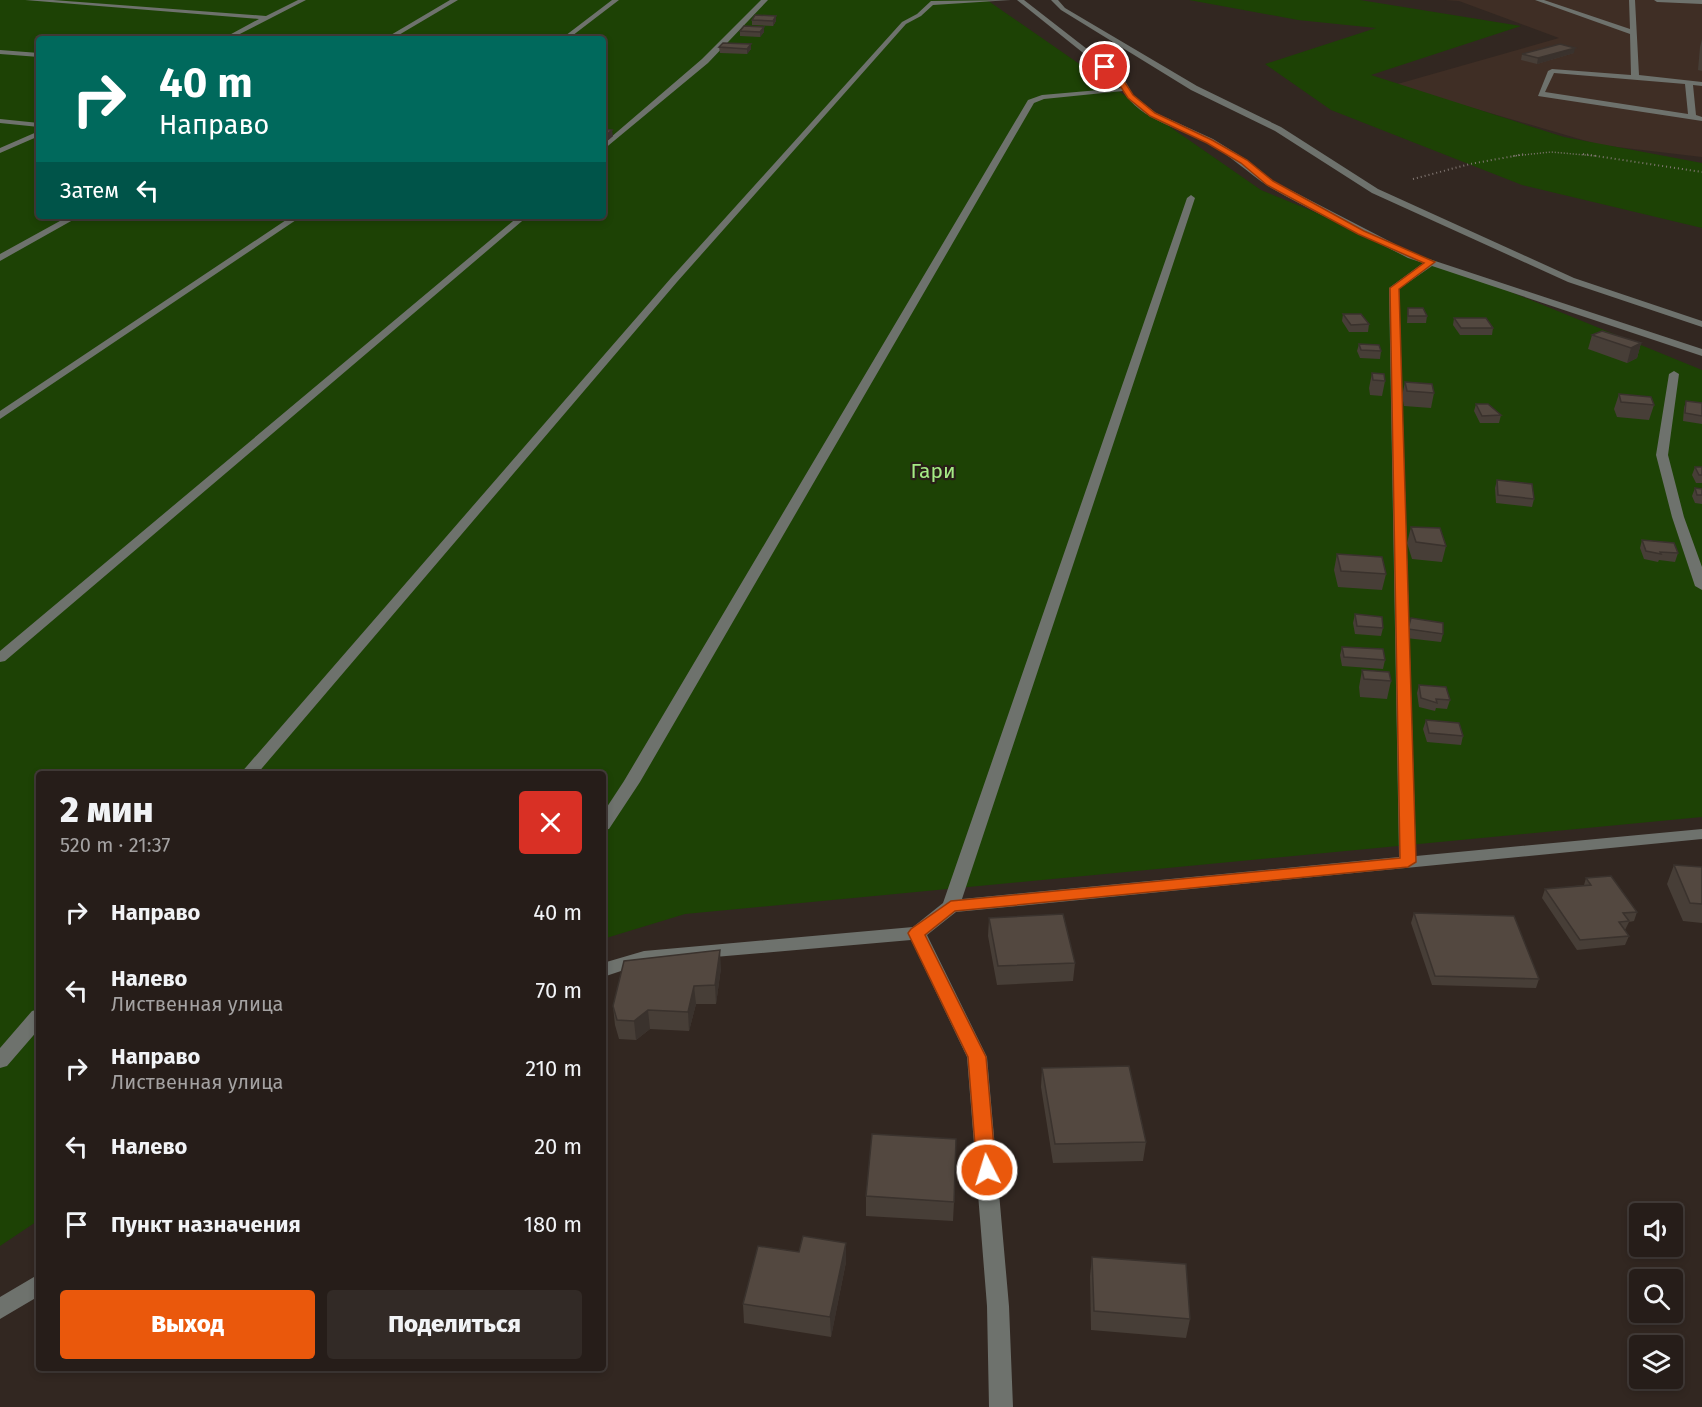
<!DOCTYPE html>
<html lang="ru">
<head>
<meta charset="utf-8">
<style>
  body { margin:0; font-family:"Fira Sans",sans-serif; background:#322a26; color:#f1f3f6; height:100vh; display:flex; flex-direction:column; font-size:22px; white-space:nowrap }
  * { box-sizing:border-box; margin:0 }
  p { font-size:20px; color:#a4a2a2 }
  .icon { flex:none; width:33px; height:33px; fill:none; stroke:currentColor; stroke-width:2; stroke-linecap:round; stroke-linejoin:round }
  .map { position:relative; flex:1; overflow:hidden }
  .sheet { position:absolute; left:36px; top:771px; width:570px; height:600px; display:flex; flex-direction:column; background:#261d19; border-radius:6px; box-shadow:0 3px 9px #0003,0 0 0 2px #423b38 }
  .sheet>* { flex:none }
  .hud { position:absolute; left:36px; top:36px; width:570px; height:183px; border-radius:6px; box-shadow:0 3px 9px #0003,0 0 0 2px #423b38; background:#00695c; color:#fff; overflow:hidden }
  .controls { position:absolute; left:1629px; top:1203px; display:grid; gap:12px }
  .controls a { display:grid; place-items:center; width:54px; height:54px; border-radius:6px; background:#261d19; box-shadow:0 3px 9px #0003,0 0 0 2px #423b38; font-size:30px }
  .pin { position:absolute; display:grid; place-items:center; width:51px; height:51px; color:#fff; margin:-26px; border:3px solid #fff; border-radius:50%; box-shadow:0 2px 6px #0007 }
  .me { position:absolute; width:66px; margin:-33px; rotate:355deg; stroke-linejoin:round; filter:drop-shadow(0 0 4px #0008) }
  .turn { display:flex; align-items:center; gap:21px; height:126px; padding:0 24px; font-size:27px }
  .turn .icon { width:78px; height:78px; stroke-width:2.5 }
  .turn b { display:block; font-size:42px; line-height:51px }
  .then { display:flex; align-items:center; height:57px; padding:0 24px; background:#0003; gap:12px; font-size:22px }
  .round { display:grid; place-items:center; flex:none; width:63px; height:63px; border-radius:6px; background:#322a26 }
  .overview { display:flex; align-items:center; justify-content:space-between; height:102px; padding:0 24px }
  h1 { font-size:36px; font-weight:800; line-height:45px }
  .cta { display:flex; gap:12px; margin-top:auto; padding:12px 24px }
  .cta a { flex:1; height:69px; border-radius:6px; background:#ea580c; color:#fff; font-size:24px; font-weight:800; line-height:69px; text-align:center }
  .cta a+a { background:#322a26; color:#f1f3f6 }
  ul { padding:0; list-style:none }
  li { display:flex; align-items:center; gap:18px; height:78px; padding:0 24px }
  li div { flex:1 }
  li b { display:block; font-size:22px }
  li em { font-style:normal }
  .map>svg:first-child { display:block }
</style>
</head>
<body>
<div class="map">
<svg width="1702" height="1407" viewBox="0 0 1702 1407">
  <rect width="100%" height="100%" fill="#322721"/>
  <!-- built -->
  <path fill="#3f2e25" d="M 1445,0 L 1702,0 L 1702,157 L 1600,145 L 1394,85 L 1559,38 L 1459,1 Z"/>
  <!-- green -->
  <path fill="#1d4205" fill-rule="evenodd" d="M 0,0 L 987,0 L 1261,190 L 1702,370 L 1702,817 L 685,914 L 603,939 L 603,774 L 39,774 L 39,1220 L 0,1246 ZM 39,39 L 603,39 L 603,216 L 39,216 Z
    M 1189,0 L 1360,0 L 1521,26 L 1371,75 L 1564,137 L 1702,163 L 1702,228 L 1522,185 L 1331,110 L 1265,64 L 1376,28 L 1298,20 Z"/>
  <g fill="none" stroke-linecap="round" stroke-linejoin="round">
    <!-- path-far1 -->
    <path stroke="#817772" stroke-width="1.5" stroke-dasharray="1 2" stroke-linecap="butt" d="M 1513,156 L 1551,152 L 1597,156"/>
    <!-- path -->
    <path stroke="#817772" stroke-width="2" stroke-dasharray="1 3" stroke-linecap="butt" d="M 1583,154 L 1702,172
      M 1413,179 L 1470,164 L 1525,154"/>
    <!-- minor -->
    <path fill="#6e726d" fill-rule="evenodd" d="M 25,0 L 53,0 L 266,16 L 298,0 L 306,0 L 230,39 L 222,39 L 259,19 Z
      M 450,0 L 458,0 L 392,39 L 384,39 Z
      M 612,0 L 619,0 L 568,39 L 561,39 Z
      M 761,0 L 768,0 L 708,63 L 603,150 L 603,144 L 702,59 Z
      M 1011,0 L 933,5 L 921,16 L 906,24 L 677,282 L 257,774 L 240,774 L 671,278 L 902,22 L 917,14 L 931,1 Z
      M 1017,0 L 1024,0 L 1123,77 L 1133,95 L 1156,113 L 1213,139 L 1247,160 L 1273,181 L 1414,254 L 1702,349 L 1702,356 L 1432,266 L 1399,289 L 1416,856 L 1702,829 L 1702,839 L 956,912 L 927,935 L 987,1057 L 1009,1306 L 1013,1407 L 989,1407 L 987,1306 L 967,1057 L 911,940 L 645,963 L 603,977 L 603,963 L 644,951 L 913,927 L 943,903 L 1187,198 L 1191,195 L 1195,198 L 962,899 L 1399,857 L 1389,288 L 1423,263 L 1408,258 C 1362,234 1313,212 1268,186 C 1248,173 1230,155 1208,143 C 1180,128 1140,120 1123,91 L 1044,99 L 1034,103 L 640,782 L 609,829 L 603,830 L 603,813 L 624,781 L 1028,100 L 1042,95 L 1122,88 L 1117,80 Z
      M 1051,0 L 1058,0 L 1065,8 L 1197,86 L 1281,127 L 1378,189 L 1574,278 L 1702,321 L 1702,327 L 1568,282 L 1372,193 L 1275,131 L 1191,90 L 1061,10 Z
      M 1535,0 L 1544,0 L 1630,29 L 1629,0 L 1635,0 L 1639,75 L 1702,82 L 1702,86 L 1693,85 L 1696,115 L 1702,117 L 1702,121 L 1538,96 L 1548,71 L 1552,69 L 1631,75 L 1630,34 ZM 1554,73 L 1685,84 L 1688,114 L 1545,92 Z
      M 1654,0 L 1702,0 L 1702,4 L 1657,2 Z
      M 0,50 L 39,53 L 39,57 L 0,54 Z
      M 0,119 L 39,123 L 39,127 L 0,123 Z
      M 39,131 L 39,136 L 0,153 L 0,148 Z
      M 69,216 L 80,216 L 0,261 L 0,254 Z
      M 292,216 L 302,216 L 0,419 L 0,411 Z
      M 519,216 L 528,216 L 5,661 L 0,662 L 0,651 Z
      M 1674,371 L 1679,374 L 1668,455 L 1684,517 L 1702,567 L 1702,590 L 1695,586 L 1672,517 L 1656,455 L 1669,374 Z
      M 39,1009 L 39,1029 L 7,1066 L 0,1068 L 0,1048 L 32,1011 Z
      M 39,1274 L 39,1296 L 0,1319 L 0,1297 Z"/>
  </g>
  <!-- wall -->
  <path fill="#473e37" d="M 776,16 L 776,21 L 773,26 L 752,25 L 752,20 Z
    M 740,31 L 764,32 L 760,37 L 740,36 Z
    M 1702,39 L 1702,71 L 1698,70 L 1700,47 Z
    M 719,47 L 751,49 L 747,54 L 720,53 Z
    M 1574,53 L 1537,64 L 1521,60 L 1522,54 Z
    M 603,129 L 613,136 L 606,142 L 603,142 Z
    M 1408,308 L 1427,316 L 1426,323 L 1407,323 Z
    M 1343,314 L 1369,324 L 1368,332 L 1349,332 L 1342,321 Z
    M 1454,318 L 1493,328 L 1492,335 L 1460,335 L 1453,325 Z
    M 1592,335 L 1641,343 L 1637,358 L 1627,363 L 1588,349 Z
    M 1359,344 L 1381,351 L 1380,359 L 1360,358 L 1357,351 Z
    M 1372,373 L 1385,381 L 1382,396 L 1370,395 L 1369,388 Z
    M 1405,382 L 1434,393 L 1431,408 L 1404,406 L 1402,396 Z
    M 1619,394 L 1654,405 L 1649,420 L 1617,417 L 1614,409 Z
    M 1686,401 L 1702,403 L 1702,424 L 1683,421 L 1684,408 Z
    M 1476,404 L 1501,415 L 1499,423 L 1480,423 L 1474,411 Z
    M 1695,467 L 1702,467 L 1702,483 L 1696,483 L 1692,475 Z
    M 1497,480 L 1534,499 L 1532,507 L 1496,503 L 1495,488 Z
    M 1695,488 L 1702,489 L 1702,504 L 1695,503 L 1692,496 Z
    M 1411,527 L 1446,546 L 1442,562 L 1412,559 L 1407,543 Z
    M 1642,540 L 1678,553 L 1675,562 L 1659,560 L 1658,562 L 1644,559 L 1640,548 Z
    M 1337,554 L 1386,574 L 1382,590 L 1338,587 L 1334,570 Z
    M 1355,614 L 1383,628 L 1381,636 L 1355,634 L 1353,623 Z
    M 1408,629 L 1443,634 L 1441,642 L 1406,638 Z
    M 1342,647 L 1385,660 L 1383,669 L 1342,666 L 1340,655 Z
    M 1362,670 L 1391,681 L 1387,699 L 1360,697 L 1359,687 Z
    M 1419,685 L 1450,700 L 1447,709 L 1436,708 L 1435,711 L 1419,707 L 1417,693 Z
    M 1426,720 L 1463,736 L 1461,745 L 1427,742 L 1423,729 Z
    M 1674,865 L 1702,867 L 1702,923 L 1683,921 L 1667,884 Z
    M 1586,878 L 1637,912 L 1634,921 L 1629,922 L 1625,930 L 1629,936 L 1625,945 L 1577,950 L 1542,898 L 1545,889 L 1584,885 Z
    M 1414,913 L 1539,979 L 1536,988 L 1432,985 L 1411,923 Z
    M 989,918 L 1075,963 L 1073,981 L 997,985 L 988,936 Z
    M 721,968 L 716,1004 L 696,1004 L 689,1031 L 650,1029 L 636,1040 L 619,1039 L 615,1025 L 613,1006 Z
    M 1042,1068 L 1146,1142 L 1143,1161 L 1053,1163 L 1041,1087 Z
    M 866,1196 L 954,1202 L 953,1221 L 866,1216 Z
    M 846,1243 L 846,1262 L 831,1337 L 744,1323 L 743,1304 Z
    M 1092,1257 L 1190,1319 L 1186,1338 L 1091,1330 L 1090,1276 Z"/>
  <!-- shaded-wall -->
  <path fill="#3a322d" d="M 776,16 L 776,21 L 773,26 L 773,21 Z
    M 764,27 L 764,32 L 760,37 L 760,32 Z
    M 751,44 L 751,49 L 747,54 L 747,49 Z
    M 1575,48 L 1574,53 L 1537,64 L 1538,58 Z
    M 612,130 L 613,136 L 606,142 L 605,136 Z
    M 1641,343 L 1637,358 L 1627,363 L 1631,348 Z
    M 720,950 L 721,968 L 716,1004 L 715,985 Z
    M 694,986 L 696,1004 L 689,1031 L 688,1012 Z
    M 648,1010 L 650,1029 L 636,1040 L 634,1021 Z
    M 846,1243 L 846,1262 L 831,1337 L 830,1317 Z"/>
  <!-- building -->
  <path fill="#534840" stroke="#3a322d" stroke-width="1.5" d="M 755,15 L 776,16 L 773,21 L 752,20 Z
    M 744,26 L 764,27 L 760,32 L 740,31 Z
    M 723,43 L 751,44 L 747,49 L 719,47 Z
    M 1560,44 L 1575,48 L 1538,58 L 1522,54 Z
    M 603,129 L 612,130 L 605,136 L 603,136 Z
    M 1408,308 L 1423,308 L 1427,316 L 1408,316 Z
    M 1343,314 L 1361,314 L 1369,324 L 1351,325 Z
    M 1454,318 L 1486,318 L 1493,328 L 1461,328 Z
    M 1602,331 L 1641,343 L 1631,348 L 1592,335 Z
    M 1359,344 L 1379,345 L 1381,351 L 1361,350 Z
    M 1372,373 L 1384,374 L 1385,381 L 1373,380 Z
    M 1405,382 L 1432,384 L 1434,393 L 1407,391 Z
    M 1619,394 L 1651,397 L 1654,405 L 1621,402 Z
    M 1686,401 L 1702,403 L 1702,416 L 1685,413 Z
    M 1476,404 L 1488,404 L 1501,415 L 1482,416 Z
    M 1695,467 L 1702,467 L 1702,475 L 1699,475 Z
    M 1497,480 L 1532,484 L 1534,499 L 1498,495 Z
    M 1695,488 L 1702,489 L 1702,495 L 1697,495 Z
    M 1411,527 L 1440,528 L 1446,546 L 1416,542 Z
    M 1642,540 L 1674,543 L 1678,553 L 1660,552 L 1661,554 L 1646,551 Z
    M 1337,554 L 1382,557 L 1386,574 L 1341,571 Z
    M 1355,614 L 1382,617 L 1383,628 L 1357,626 Z
    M 1411,618 L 1443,623 L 1443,634 L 1408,629 Z
    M 1342,647 L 1383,649 L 1385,660 L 1344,657 Z
    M 1362,670 L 1389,672 L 1391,681 L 1364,679 Z
    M 1419,685 L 1446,687 L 1450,700 L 1436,699 L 1437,703 L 1421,698 Z
    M 1426,720 L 1459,723 L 1463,736 L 1429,733 Z
    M 1674,865 L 1702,867 L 1702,904 L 1690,903 Z
    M 1611,876 L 1637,912 L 1623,913 L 1629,921 L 1619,922 L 1629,936 L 1580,940 L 1545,889 L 1591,885 L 1586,878 Z
    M 1414,913 L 1514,916 L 1539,979 L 1435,976 Z
    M 1063,914 L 1075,963 L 998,966 L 989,918 Z
    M 720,950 L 715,985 L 694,986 L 688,1012 L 648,1010 L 634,1021 L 617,1020 L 613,1006 L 624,961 Z
    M 1129,1066 L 1146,1142 L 1055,1144 L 1042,1068 Z
    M 872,1134 L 956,1139 L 954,1202 L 866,1196 Z
    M 803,1236 L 846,1243 L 830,1317 L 743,1304 L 758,1246 L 799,1252 Z
    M 1092,1257 L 1186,1264 L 1190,1319 L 1094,1311 Z"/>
  <!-- route -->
  <path fill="#ea580c" stroke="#983908" stroke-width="1.5" d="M 1102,66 L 1107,66 L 1122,78 L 1133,95 L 1155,113 L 1212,140 L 1247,160 L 1273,181 L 1364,231 L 1435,262 L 1399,289 L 1416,862 L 1408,867 L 955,911 L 925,935 L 986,1057 L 996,1170 L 993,1175 L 987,1178 L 980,1175 L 977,1170 L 968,1057 L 908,933 L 911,929 L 951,901 L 1400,858 L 1390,288 L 1424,263 L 1358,234 L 1267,185 L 1241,163 L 1207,143 L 1150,116 L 1128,98 L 1117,81 Z"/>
  <g text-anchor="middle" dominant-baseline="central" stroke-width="4.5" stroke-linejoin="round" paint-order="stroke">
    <!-- park labels -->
    <g font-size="21" fill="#a5ea85" stroke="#281e18">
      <text x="933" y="471">Гари</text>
    </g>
  </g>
</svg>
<div class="controls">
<a><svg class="icon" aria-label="sound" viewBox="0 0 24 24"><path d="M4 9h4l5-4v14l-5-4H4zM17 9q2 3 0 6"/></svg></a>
<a><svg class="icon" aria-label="search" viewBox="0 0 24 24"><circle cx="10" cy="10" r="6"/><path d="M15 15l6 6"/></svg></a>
<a><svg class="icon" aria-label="layers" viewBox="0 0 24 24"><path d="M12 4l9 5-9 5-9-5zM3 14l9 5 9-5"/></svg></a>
</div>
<div class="pin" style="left:1105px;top:67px;background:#d93025"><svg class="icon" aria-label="arrive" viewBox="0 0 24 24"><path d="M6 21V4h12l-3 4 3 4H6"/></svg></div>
<svg class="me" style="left:987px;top:1170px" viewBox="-20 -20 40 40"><circle r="17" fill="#ea580c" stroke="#fff" stroke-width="3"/><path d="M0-11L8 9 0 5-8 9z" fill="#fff"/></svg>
<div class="hud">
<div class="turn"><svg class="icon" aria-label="right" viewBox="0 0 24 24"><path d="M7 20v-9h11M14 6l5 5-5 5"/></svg><div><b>40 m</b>Направо</div></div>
<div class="then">Затем<svg class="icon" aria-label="left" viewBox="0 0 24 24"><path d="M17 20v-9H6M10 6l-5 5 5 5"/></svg></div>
</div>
<section class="sheet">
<div class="overview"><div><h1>2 мин</h1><p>520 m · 21:37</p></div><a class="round" style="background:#d93025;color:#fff"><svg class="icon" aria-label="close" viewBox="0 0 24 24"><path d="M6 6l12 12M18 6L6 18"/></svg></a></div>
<ul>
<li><svg class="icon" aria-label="right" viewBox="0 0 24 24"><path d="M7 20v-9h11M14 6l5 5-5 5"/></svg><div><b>Направо</b></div><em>40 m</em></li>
<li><svg class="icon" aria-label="left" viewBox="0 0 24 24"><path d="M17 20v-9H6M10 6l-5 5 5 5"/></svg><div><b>Налево</b><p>Лиственная улица</p></div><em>70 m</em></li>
<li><svg class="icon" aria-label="right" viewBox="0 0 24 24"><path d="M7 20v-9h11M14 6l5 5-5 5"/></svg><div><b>Направо</b><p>Лиственная улица</p></div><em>210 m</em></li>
<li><svg class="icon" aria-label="left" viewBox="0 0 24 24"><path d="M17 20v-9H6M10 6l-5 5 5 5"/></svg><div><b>Налево</b></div><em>20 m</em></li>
<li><svg class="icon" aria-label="arrive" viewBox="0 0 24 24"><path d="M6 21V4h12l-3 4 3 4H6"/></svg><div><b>Пункт назначения</b></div><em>180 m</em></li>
</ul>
<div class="cta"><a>Выход</a><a>Поделиться</a></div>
</section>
</div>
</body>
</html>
